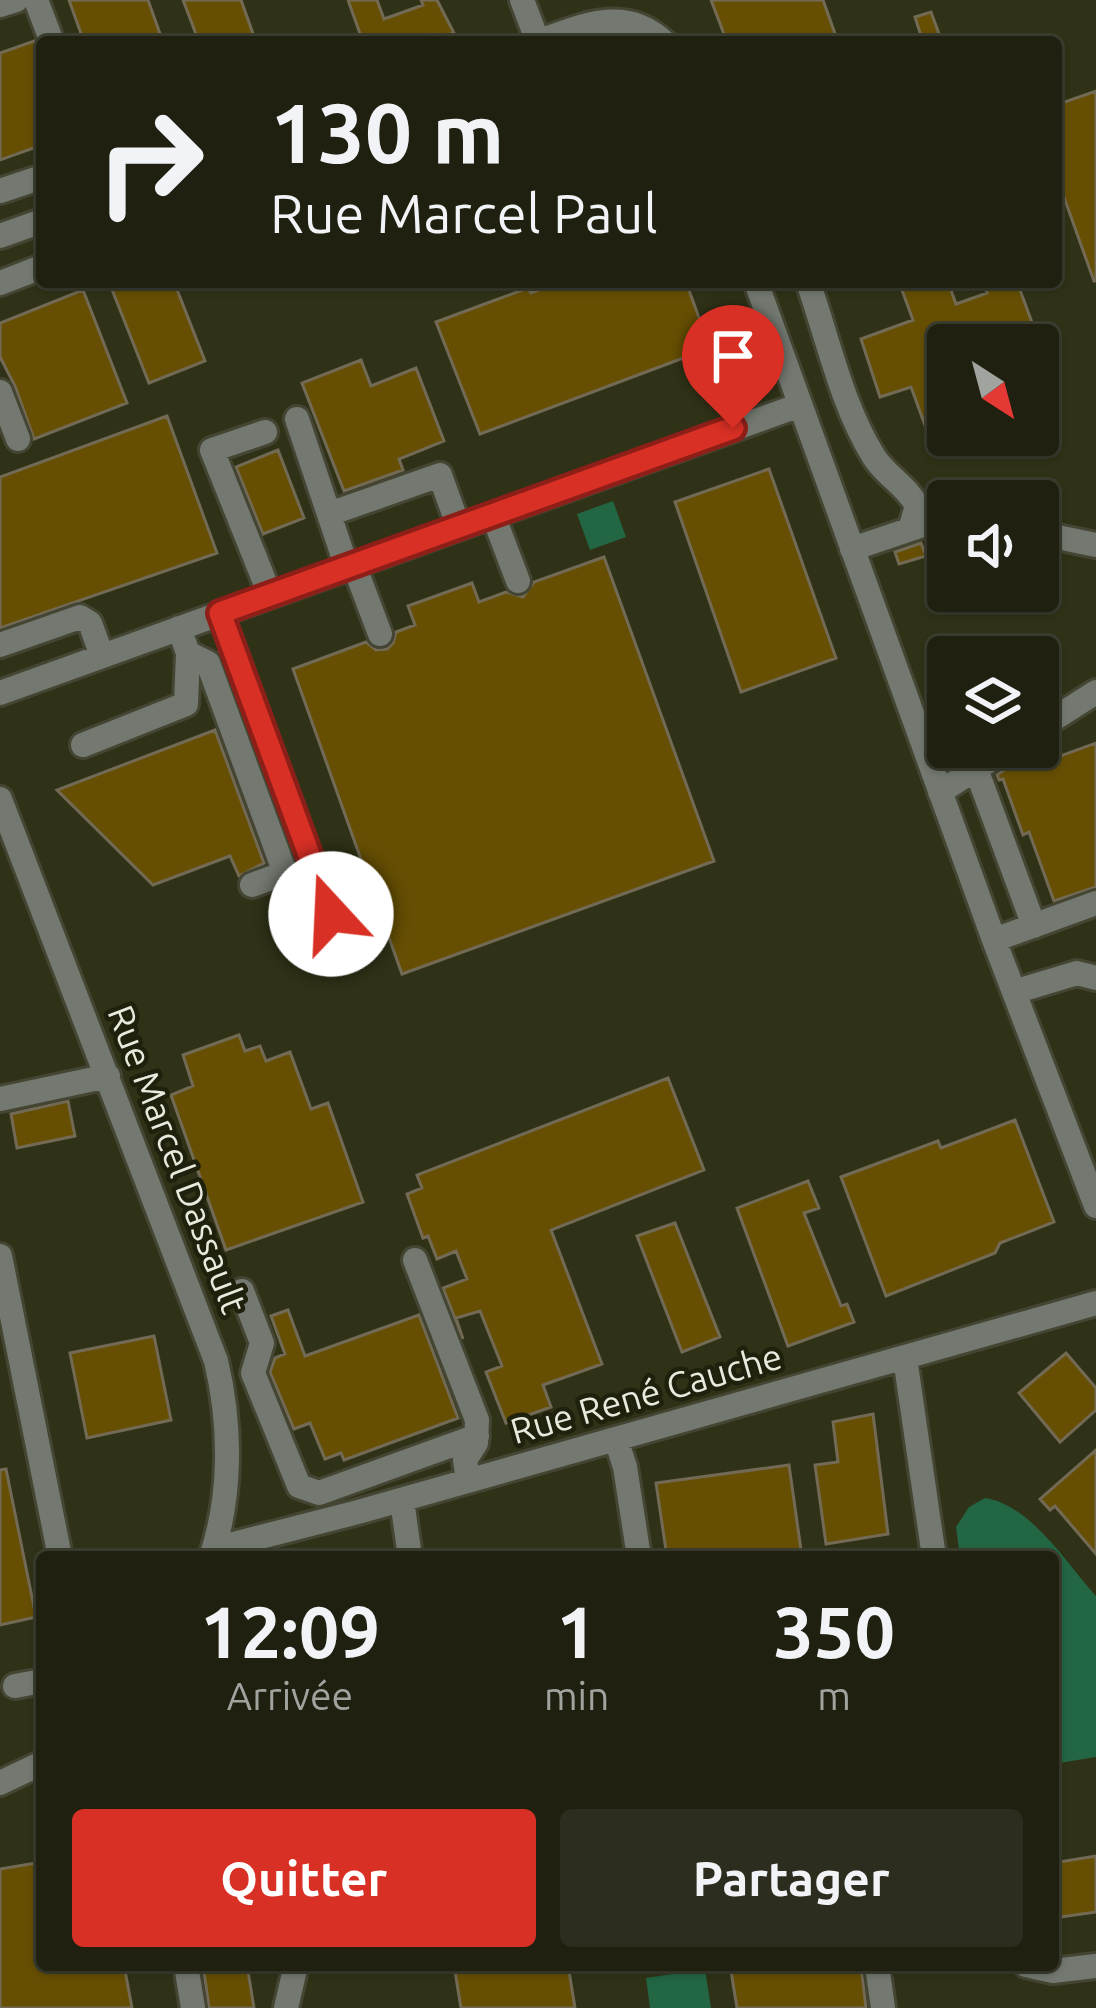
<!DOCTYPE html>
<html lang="fr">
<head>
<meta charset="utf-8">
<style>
  body { margin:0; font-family:Ubuntu,sans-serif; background:#2c2d1e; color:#f1f3f6; height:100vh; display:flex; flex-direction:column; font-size:45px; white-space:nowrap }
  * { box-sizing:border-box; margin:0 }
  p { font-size:39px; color:#a1a39f }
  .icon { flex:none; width:66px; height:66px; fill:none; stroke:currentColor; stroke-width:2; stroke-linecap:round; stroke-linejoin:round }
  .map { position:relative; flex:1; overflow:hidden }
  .sheet { position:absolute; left:36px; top:1551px; width:1023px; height:420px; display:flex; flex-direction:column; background:#1f2010; border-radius:12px; box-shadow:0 3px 9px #0004,0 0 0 3px #3c3e30 }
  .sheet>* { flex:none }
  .top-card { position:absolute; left:36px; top:36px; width:1026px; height:252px; border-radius:12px; box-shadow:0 3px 9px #0004,0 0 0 3px #3c3e30; background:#1f2010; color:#f1f3f6; overflow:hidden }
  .needle { width:78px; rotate:144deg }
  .fabs { position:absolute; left:927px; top:324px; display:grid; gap:24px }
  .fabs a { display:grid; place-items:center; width:132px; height:132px; border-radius:12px; background:#1f2010; box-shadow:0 3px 9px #0004,0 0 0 3px #3c3e30; font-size:60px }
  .pin { position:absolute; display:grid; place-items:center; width:102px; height:102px; color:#fff; margin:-123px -51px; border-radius:50% 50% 50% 0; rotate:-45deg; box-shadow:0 0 12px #0007 }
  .pin .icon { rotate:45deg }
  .me { position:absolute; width:132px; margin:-66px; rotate:340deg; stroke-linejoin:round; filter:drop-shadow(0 0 9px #0008) }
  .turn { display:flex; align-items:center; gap:42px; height:252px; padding:0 36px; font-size:54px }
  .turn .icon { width:156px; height:156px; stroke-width:2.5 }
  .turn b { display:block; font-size:84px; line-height:102px }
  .eta { display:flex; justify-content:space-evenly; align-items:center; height:204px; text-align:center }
  .eta b { font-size:72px; font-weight:700; line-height:84px }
  .cta { display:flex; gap:24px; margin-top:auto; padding:24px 36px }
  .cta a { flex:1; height:138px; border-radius:12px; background:#d93025; color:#fff; font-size:48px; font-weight:700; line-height:138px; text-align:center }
  .cta a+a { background:#2c2d1e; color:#f1f3f6 }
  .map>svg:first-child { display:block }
</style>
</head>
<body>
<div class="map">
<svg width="1096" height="2008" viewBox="0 0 1096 2008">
  <rect width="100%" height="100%" fill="#292a16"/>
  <!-- built -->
  <path fill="#303217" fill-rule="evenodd" d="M 0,0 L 1096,0 L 1096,2008 L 0,2008 ZM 42,42 L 1056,42 L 1056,282 L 42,282 ZM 948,345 L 1038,345 L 1038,435 L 948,435 ZM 948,501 L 1038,501 L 1038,591 L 948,591 ZM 948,657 L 1038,657 L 1038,747 L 948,747 ZM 42,1557 L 1053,1557 L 1053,1965 L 42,1965 Z"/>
  <!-- water -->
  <path fill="#226643" d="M 613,501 L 626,537 L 590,550 L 577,514 Z
    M 985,1498 C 1031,1505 1066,1563 1096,1596 L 1096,1757 L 1053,1764 L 1053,1557 L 960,1557 L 956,1527 L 969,1507 Z
    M 705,1969 L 711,2008 L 650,2008 L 646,1978 Z"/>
  <!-- building -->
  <path fill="#664f03" stroke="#726a54" stroke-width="3" d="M 69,0 L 148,0 L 163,42 L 84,42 Z
    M 183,0 L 241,0 L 256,42 L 199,42 Z
    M 348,0 L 377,0 L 384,19 L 423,5 L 421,0 L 437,0 L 454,33 L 435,39 L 432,34 L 410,42 L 363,42 Z
    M 711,0 L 823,0 L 838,42 L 727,42 Z
    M 931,12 L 942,42 L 923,42 L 915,17 Z
    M 34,41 L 42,55 L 42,145 L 0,160 L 0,53 Z
    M 1096,91 L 1096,281 L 1094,281 L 1056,175 L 1056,105 Z
    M 109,282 L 174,282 L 205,361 L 149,383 Z
    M 559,282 L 686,282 L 710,348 L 480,434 L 436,322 L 528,288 L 531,293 Z
    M 899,282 L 948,282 L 956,304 L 987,293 L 983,282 L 1017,282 L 1033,325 L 1003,335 L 998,323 L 958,336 L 961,345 L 948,345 L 948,420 L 926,428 L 911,387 L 880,397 L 861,339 L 913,320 Z
    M 83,290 L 127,403 L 34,439 L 15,386 L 0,357 L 0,323 Z
    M 361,360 L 371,386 L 416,368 L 444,441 L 399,459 L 403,470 L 344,491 L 302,383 Z
    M 167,416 L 217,553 L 0,628 L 0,477 Z
    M 278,450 L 304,518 L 263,534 L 236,467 Z
    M 769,469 L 836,658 L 741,692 L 675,502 Z
    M 921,543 L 926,556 L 899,564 L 895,552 Z
    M 604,557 L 714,861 L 402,974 L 293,669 L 366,642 L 376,650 L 387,649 L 393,643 L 396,632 L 415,625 L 408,606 L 472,583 L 479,602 L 506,592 L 523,597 L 534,582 Z
    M 215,730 L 264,863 L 239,876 L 230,856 L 153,885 L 57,790 Z
    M 1096,743 L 1096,887 L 1054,901 L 1029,832 L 1023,835 L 1003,779 L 999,780 L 997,775 L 1025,755 L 1030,767 Z
    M 239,1035 L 245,1051 L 260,1046 L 266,1061 L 290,1052 L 311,1109 L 328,1103 L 363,1202 L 226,1250 L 171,1095 L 193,1086 L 183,1055 Z
    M 668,1078 L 704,1170 L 551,1230 L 602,1364 L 543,1385 L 551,1407 L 506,1423 L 486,1372 L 502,1366 L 480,1311 L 456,1318 L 463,1339 L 443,1288 L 467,1279 L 456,1251 L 437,1259 L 428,1236 L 423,1238 L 407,1194 L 422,1188 L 417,1175 Z
    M 68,1101 L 75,1136 L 17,1148 L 11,1114 Z
    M 1015,1120 L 1054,1222 L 1000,1243 L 995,1253 L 886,1296 L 841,1177 L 938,1141 L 941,1148 Z
    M 808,1181 L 819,1208 L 804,1213 L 841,1306 L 847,1304 L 854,1322 L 788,1346 L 737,1208 Z
    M 675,1223 L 720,1337 L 682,1352 L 637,1236 Z
    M 288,1310 L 305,1356 L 419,1315 L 458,1418 L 344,1460 L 341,1453 L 325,1459 L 310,1423 L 294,1429 L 270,1372 L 275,1358 L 285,1354 L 271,1316 Z
    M 154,1336 L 171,1420 L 87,1438 L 70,1353 Z
    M 1066,1353 L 1096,1388 L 1096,1410 L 1060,1442 L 1019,1393 Z
    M 873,1414 L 888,1534 L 826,1544 L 815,1465 L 838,1462 L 833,1422 Z
    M 1096,1450 L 1096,1554 L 1055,1506 L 1050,1510 L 1040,1499 Z
    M 789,1465 L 801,1550 L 745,1557 L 667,1557 L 656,1483 Z
    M 6,1469 L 36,1617 L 0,1625 L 0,1470 Z
    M 1096,1856 L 1096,1912 L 1053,1918 L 1053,1863 Z
    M 42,1862 L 42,1965 L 124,1965 L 132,2008 L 0,2008 L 0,1869 Z
    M 203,1965 L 247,1965 L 254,2008 L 209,2008 Z
    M 454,1965 L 568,1965 L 575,2008 L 461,2008 Z
    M 730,1965 L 861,1965 L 866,2008 L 737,2008 Z"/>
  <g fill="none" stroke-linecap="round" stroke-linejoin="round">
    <defs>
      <path id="minor" d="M 36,0 L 52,42
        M 522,0 L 538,42
        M 0,5 L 16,0
        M 537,42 C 583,26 624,5 664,42
        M 0,191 L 42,177
        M 0,236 L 42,221
        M 756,282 L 994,940 L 1096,1206
        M 808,282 C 828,339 842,406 874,457 C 886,476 907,486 917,506 L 910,529
        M 0,283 L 39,268
        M 0,392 L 18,439
        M 297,419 L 347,568
        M 265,432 L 212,450 L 270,595
        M 329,514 L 440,475 L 459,528
        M 493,515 L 518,581
        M 1038,533 L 1096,545
        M 852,549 L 929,523 L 948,522
        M 354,565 L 380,634
        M 220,613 L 331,914
        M 179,628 L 188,653 L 208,663 L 285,873 L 252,885
        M 0,645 L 80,617 L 90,623 L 102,656
        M 0,693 L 800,405
        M 1038,729 L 1096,692
        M 83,745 L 186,704 L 188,653
        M 976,769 L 1034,926
        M 940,792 L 1010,747
        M 0,799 L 216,1361 C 231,1424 232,1495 211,1557
        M 994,940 L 1096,903
        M 1014,992 L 1077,973 L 1096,978
        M 0,1099 L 108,1076
        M 0,1256 L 60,1557
        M 415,1260 L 477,1420 L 476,1443 L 465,1460 L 468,1480
        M 242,1291 L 262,1343 L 253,1373 L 299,1486 L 319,1493 L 477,1436
        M 905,1358 L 934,1557
        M 616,1439 L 625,1467 L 639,1557
        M 402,1500 L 410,1557
        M 214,1549 L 358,1512 L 1096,1303
        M 15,1686 L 42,1681
        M 0,1783 L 42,1763
        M 186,1965 L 193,2008
        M 877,1965 L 883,2008
        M 1026,1965 L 1053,1971 L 1096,1966
        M 286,2008 L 296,1965"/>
    </defs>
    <!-- minor casing -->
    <use href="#minor" stroke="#444532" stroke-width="30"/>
    <!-- minor -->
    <use href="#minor" stroke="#737970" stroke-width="24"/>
  </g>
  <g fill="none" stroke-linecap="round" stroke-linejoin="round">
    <defs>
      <path id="route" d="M 331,914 L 220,613 L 733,428"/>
    </defs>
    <!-- route casing -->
    <use href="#route" stroke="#8d1f18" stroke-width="30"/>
    <!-- route -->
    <use href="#route" stroke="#d93025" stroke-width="21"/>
  </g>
  <g text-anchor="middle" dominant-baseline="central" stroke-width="9" stroke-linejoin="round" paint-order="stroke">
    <!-- street labels -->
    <g font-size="36" fill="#e8eadd" stroke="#1f210d">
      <text transform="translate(178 1159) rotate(69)">Rue Marcel Dassault</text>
      <text transform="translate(646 1393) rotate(-16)">Rue René Cauche</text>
    </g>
  </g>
</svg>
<div class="fabs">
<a><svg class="needle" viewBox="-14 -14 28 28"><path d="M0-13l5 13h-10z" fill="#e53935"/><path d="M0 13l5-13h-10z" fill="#a1a39f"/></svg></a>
<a><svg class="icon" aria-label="sound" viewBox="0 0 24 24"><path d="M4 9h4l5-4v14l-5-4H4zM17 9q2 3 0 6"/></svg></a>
<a><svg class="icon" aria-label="layers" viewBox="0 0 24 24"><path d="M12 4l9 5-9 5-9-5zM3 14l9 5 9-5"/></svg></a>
</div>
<div class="pin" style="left:733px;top:428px;background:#d93025"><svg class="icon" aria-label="arrive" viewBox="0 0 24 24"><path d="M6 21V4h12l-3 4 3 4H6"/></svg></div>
<svg class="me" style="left:331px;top:914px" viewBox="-20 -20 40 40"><circle r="19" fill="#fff"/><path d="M0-13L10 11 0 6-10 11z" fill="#d93025"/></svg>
<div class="top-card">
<div class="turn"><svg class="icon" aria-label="right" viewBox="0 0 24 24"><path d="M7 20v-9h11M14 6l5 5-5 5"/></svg><div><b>130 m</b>Rue Marcel Paul</div></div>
</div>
<section class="sheet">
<div class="eta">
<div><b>12:09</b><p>Arrivée</p></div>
<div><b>1</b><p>min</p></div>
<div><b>350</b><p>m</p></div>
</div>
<div class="cta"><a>Quitter</a><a>Partager</a></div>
</section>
</div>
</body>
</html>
